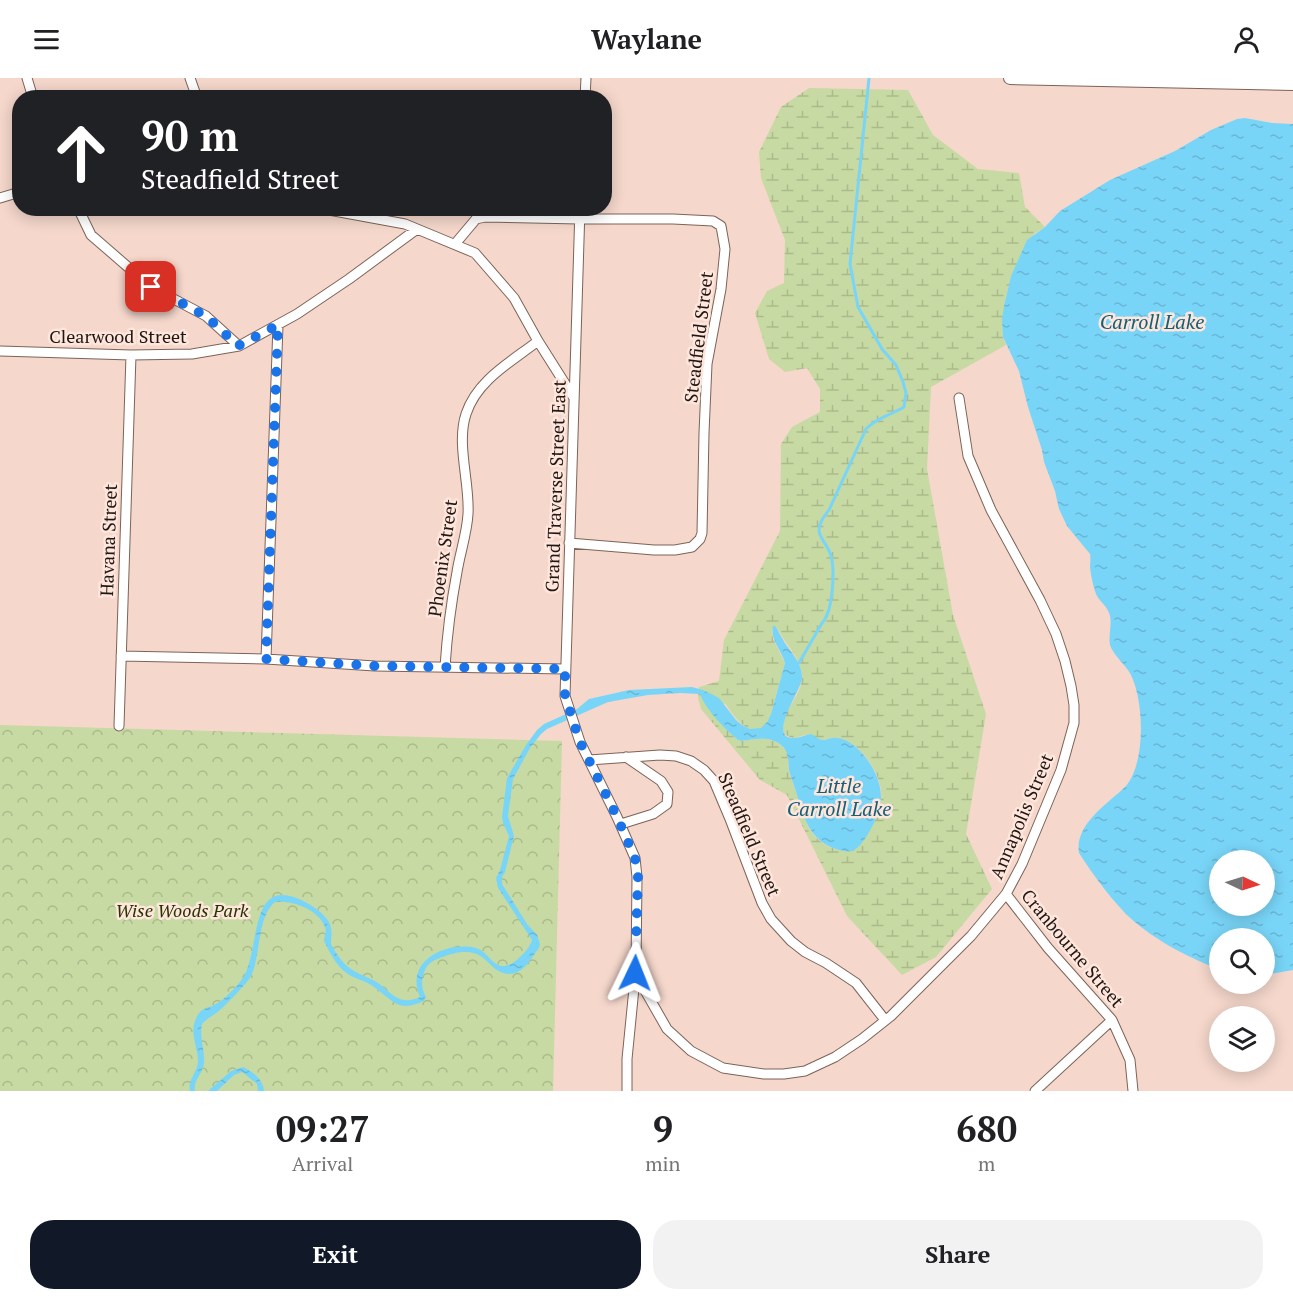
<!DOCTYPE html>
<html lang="en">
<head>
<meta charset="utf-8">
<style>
  body { margin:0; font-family:"PT Serif",serif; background:#f2f2f2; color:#202124; height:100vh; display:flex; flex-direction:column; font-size:22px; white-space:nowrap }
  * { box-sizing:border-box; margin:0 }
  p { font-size:20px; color:#757577 }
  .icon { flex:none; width:33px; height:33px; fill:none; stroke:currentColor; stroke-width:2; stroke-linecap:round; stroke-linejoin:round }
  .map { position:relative; height:1013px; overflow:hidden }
  .drawer { display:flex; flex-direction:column; background:#fff; flex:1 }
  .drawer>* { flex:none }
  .banner { position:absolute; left:12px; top:12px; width:600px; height:126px; border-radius:24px; box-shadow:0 3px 15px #0003; background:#202124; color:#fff; overflow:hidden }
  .needle { width:39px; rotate:94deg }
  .fabs { position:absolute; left:1209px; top:772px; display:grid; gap:12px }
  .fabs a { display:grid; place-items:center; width:66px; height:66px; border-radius:50%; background:#fff; box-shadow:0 3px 15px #0003; font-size:30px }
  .pin { position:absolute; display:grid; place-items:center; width:51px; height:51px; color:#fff; margin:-26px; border-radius:12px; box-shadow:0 3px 9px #0006 }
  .me { position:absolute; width:66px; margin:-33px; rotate:2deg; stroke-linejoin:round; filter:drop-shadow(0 0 4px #0008) }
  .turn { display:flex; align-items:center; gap:21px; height:126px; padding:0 30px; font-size:27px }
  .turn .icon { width:78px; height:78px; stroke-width:2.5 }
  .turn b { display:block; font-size:42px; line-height:51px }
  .eta { display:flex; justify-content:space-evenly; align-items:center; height:102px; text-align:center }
  .eta b { font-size:36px; font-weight:800; line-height:42px }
  .cta { display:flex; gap:12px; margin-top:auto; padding:12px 30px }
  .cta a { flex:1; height:69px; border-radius:24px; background:#111827; color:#fff; font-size:24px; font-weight:800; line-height:69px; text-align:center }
  .cta a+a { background:#f2f2f2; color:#202124 }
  header { display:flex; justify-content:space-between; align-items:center; height:78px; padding:0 30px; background:#fff; font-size:27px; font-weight:800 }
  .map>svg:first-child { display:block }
</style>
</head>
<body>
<header><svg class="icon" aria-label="menu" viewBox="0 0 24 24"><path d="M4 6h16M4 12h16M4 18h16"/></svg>Waylane<svg class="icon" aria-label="person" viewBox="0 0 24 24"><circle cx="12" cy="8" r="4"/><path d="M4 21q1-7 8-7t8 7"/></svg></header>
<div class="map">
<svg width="1293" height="1013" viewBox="0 0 1293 1013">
  <defs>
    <pattern id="wetland-marsh" width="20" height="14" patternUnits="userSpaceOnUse" patternTransform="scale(1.5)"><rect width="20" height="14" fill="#c7daa3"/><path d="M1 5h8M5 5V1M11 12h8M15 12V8" fill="none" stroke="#abba8b"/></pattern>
    <pattern id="park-crowns" width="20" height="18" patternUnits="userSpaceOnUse" patternTransform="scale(1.5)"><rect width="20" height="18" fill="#c7daa3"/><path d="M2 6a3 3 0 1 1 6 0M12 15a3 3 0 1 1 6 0" fill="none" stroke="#abba8b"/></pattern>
    <pattern id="water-ripples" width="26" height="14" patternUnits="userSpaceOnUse" patternTransform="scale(1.5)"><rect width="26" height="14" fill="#79d5f8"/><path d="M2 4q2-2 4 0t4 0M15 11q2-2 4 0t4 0" fill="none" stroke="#68b6d4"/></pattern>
  </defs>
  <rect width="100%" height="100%" fill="#f5d7cb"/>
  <!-- wetland -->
  <path fill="url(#wetland-marsh)" fill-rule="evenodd" d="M 809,10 L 908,12 L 933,57 L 978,91 L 1019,95 L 1025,129 L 1045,149 L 1034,156 L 1011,198 L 1004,228 L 1003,259 L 1006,267 L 931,309 L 927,391 L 953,537 L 986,636 L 966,756 L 992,811 L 936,879 L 902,897 L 847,838 L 787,717 L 760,702 L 701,631 L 698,619 L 699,609 L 719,603 L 724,562 L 780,453 L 781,366 L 792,349 L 820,334 L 820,311 L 807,290 L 785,294 L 769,281 L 755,235 L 767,213 L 784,205 L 785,162 L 761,100 L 759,74 L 781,29 ZM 777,550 C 785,566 802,581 802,599 C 802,619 778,636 784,656 L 792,660 C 798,660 804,656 810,657 C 815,658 818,662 822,662 C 823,662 830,660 831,660 C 837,659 844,661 849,664 C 866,673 884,702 881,722 C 880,733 874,746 867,755 C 858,770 854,777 835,771 C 810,763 804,741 797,718 C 795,710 791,701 789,692 C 788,683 789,673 781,667 C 770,658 755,661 741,663 L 738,662 L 714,638 L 725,625 C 736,642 757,670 771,636 L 785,585 L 773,561 L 772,552 Z"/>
  <!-- park -->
  <path fill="url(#park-crowns)" d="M 0,647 L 562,663 L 553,1013 L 0,1013 Z"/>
  <!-- water -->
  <path fill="url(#water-ripples)" fill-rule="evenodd" d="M 1245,40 L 1272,45 L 1293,46 L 1293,892 L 1265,897 L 1264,861 L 1220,861 L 1219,891 C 1186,879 1149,859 1124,834 C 1107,816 1092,795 1079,775 C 1074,746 1109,725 1126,708 C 1146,684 1144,624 1131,597 C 1126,587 1113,577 1110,567 C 1108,557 1113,544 1109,535 C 1107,528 1099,523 1096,516 C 1093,508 1091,498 1090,489 C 1090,485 1091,481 1090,476 L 1067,448 L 1059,431 L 1055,413 L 1044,384 L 1042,372 L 1028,329 L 1019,293 L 1003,259 L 1002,241 L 1004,228 L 1011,198 L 1027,162 L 1045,149 L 1060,133 L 1110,102 L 1175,73 L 1211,52 L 1237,41 ZM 1220,783 L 1264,783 L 1264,828 L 1220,828 Z
    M 773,548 L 775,548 C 778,551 779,556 782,560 C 789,573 803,584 802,601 C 801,612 767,660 793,660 C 799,660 805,657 811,656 C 815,658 819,662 823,662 C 826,662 829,660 832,660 C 842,659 850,664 857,670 C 871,683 882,703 881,722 C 881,735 866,763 857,770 C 853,774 848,774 844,773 C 811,767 804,742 796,714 C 794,707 791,700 789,692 C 788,683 789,673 781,667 C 770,658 755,661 741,663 L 738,662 C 725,651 706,632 700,616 L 680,615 L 648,617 L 608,624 L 547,651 L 541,656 L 530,670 L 513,701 L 508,738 L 514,758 L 505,794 L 502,799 L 502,806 L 527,846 L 537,857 L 540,866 L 539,870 C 531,880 524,896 509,896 C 497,896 491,886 482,879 C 472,871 454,874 443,879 C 434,882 429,884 425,892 C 421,902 421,910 426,919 L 424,923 C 397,935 394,923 374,909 C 368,904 360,902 353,899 C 338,892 331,877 324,863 C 324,858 327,854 325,849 C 318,831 292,822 275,824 C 256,840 262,878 250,900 C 245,907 228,925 221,931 C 215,937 207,940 202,946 C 199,959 205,972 204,985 C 203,996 193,1002 195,1013 L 190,1013 C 187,1002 198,994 198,983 C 198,970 190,956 195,943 C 201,927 208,932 219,924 C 225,921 241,904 244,898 C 255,879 254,833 270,821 C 285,808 321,830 329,844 C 333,852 331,858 331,866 C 337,877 344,888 356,894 C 363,898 371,900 378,905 C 393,916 399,928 420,919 C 404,883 446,863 476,870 C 487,873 492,887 502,888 C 512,890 530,871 532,862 L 498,810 L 496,800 L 500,792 L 509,758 L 503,745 L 502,739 L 507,700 L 526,667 L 537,652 L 544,646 L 577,631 L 589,621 L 629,612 L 692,609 L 703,612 L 719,620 L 736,642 L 742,647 L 750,651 L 761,650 L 767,644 L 771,636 L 785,585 C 781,571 770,563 773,548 Z
    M 243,989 C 253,994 263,1001 264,1013 L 258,1013 L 257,1006 L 242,994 L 234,997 L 217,1013 L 208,1013 L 231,993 Z"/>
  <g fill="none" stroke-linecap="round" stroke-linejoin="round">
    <!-- stream -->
    <path stroke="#79d5f8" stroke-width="3" d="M 799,585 L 822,545 C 833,534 835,493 831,478 C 829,469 820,461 819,453 C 819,444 824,439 829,432 L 866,351 C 876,340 891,337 904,329 L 906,315 L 903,304 L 896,287 L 882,271 L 858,229 L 850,186 L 869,0"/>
    <defs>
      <path id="minor" d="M 27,0 L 33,20
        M 190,0 L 197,20
        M 585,20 L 586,0
        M 0,120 L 20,114
        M 78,130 L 91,157 L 151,209 L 206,238 L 239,268
        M 318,130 L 405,146 L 475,175 L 514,220 L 538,263 L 574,320
        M 580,130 L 565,618 L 580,664 L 617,739 L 635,780 L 637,799 L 636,890 L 627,981 L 627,1013
        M 455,166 L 476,141 L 485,139 L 579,141 L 673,141 L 713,143 L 721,148 L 725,171 L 721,211 L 707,286 L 704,355 L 702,455 L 700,461 L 692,469 L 675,472 L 654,472 L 569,465
        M 0,273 L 131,277 L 192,276 L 239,268 L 297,236 L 349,201 L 417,151
        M 121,578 L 266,581 L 375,588 L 565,591
        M 266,581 L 278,247
        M 445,589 C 447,557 451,526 457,494 C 460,475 467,455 468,436 C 470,405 456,366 466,336 C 477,302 511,284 538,263
        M 119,648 L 131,277
        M 589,682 L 660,677 L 676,678 L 691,683 L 704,692 L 714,703 L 730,741 L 762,825 L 771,841 L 791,863 L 805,874 L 826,885 L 856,905 L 885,942
        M 621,746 L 653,736 L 667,726 L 668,714 L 661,703 L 626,679
        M 1006,816 L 1048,870 L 1112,942 L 1130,982 L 1133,1013
        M 635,895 L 667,951 L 691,973 L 723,990 L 764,996 L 784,996 L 805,993 L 835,979 L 862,961 L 891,938 L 971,858 L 1006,816 L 1022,786 L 1061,692 L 1074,645 L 1074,627 L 1071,608 L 1065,583 L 1056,556 L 1040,522 L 991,432 L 968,378 L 959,320
        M 1035,1013 L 1112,942"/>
      <path id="tertiary" d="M 1010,0 L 1293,6"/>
    </defs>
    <!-- minor casing -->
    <use href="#minor" stroke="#7c6358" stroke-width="11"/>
    <!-- tertiary casing -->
    <use href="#tertiary" stroke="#7c6358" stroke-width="14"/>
    <!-- minor -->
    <use href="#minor" stroke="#fff" stroke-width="9"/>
    <!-- tertiary -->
    <use href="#tertiary" stroke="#fff" stroke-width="12"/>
  </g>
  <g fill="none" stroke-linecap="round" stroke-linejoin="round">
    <!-- route -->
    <path stroke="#1a73e8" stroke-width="10" stroke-dasharray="0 18" d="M 151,209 L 206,238 L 238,268 L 278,247 L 266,581 L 375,588 L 565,591 L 565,618 L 580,664 L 617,739 L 635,780 L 638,799 L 635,895"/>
  </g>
  <g text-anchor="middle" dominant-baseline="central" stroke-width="5" stroke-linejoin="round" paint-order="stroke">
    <!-- street labels -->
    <g font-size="18" fill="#201612" stroke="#fee6dc">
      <text x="118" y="258">Clearwood Street</text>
      <text transform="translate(698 259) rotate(-83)">Steadfield Street</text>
      <text transform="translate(555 408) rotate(-88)">Grand Traverse Street East</text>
      <text transform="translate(108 462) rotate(-88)">Havana Street</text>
      <text transform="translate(442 480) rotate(-82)">Phoenix Street</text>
      <text transform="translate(1021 738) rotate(-67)">Annapolis Street</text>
      <text transform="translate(750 756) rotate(67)">Steadfield Street</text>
      <text transform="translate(1073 870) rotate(50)">Cranbourne Street</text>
    </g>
    <!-- park labels -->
    <g font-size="18" font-style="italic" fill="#273400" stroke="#fee6dc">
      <text x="182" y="832">Wise Woods Park</text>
    </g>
    <!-- water labels -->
    <g font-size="20" font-style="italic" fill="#155f77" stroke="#fee6dc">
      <text x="1152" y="243">Carroll Lake</text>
      <text x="839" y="707">Little<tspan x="839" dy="23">Carroll Lake</tspan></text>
    </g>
  </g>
</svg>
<div class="fabs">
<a><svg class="needle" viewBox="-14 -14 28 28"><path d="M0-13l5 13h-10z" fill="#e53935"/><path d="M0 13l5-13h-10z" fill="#757577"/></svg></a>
<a><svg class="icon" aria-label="search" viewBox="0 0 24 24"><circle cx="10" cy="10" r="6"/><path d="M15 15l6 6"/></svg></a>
<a><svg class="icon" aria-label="layers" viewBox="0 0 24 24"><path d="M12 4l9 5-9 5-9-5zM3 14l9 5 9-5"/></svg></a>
</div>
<div class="pin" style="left:151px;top:209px;background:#d93025"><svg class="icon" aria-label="arrive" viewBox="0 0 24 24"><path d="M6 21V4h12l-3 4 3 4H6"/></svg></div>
<svg class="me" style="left:635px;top:895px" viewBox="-20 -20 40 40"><path d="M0-17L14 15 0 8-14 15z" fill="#1a73e8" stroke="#fff" stroke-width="4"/></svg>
<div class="banner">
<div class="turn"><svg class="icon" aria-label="ahead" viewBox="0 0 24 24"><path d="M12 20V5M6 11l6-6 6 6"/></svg><div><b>90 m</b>Steadfield Street</div></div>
</div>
</div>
<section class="drawer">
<div class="eta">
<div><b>09:27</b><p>Arrival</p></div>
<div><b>9</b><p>min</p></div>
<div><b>680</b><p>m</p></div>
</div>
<div class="cta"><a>Exit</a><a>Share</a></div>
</section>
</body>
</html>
